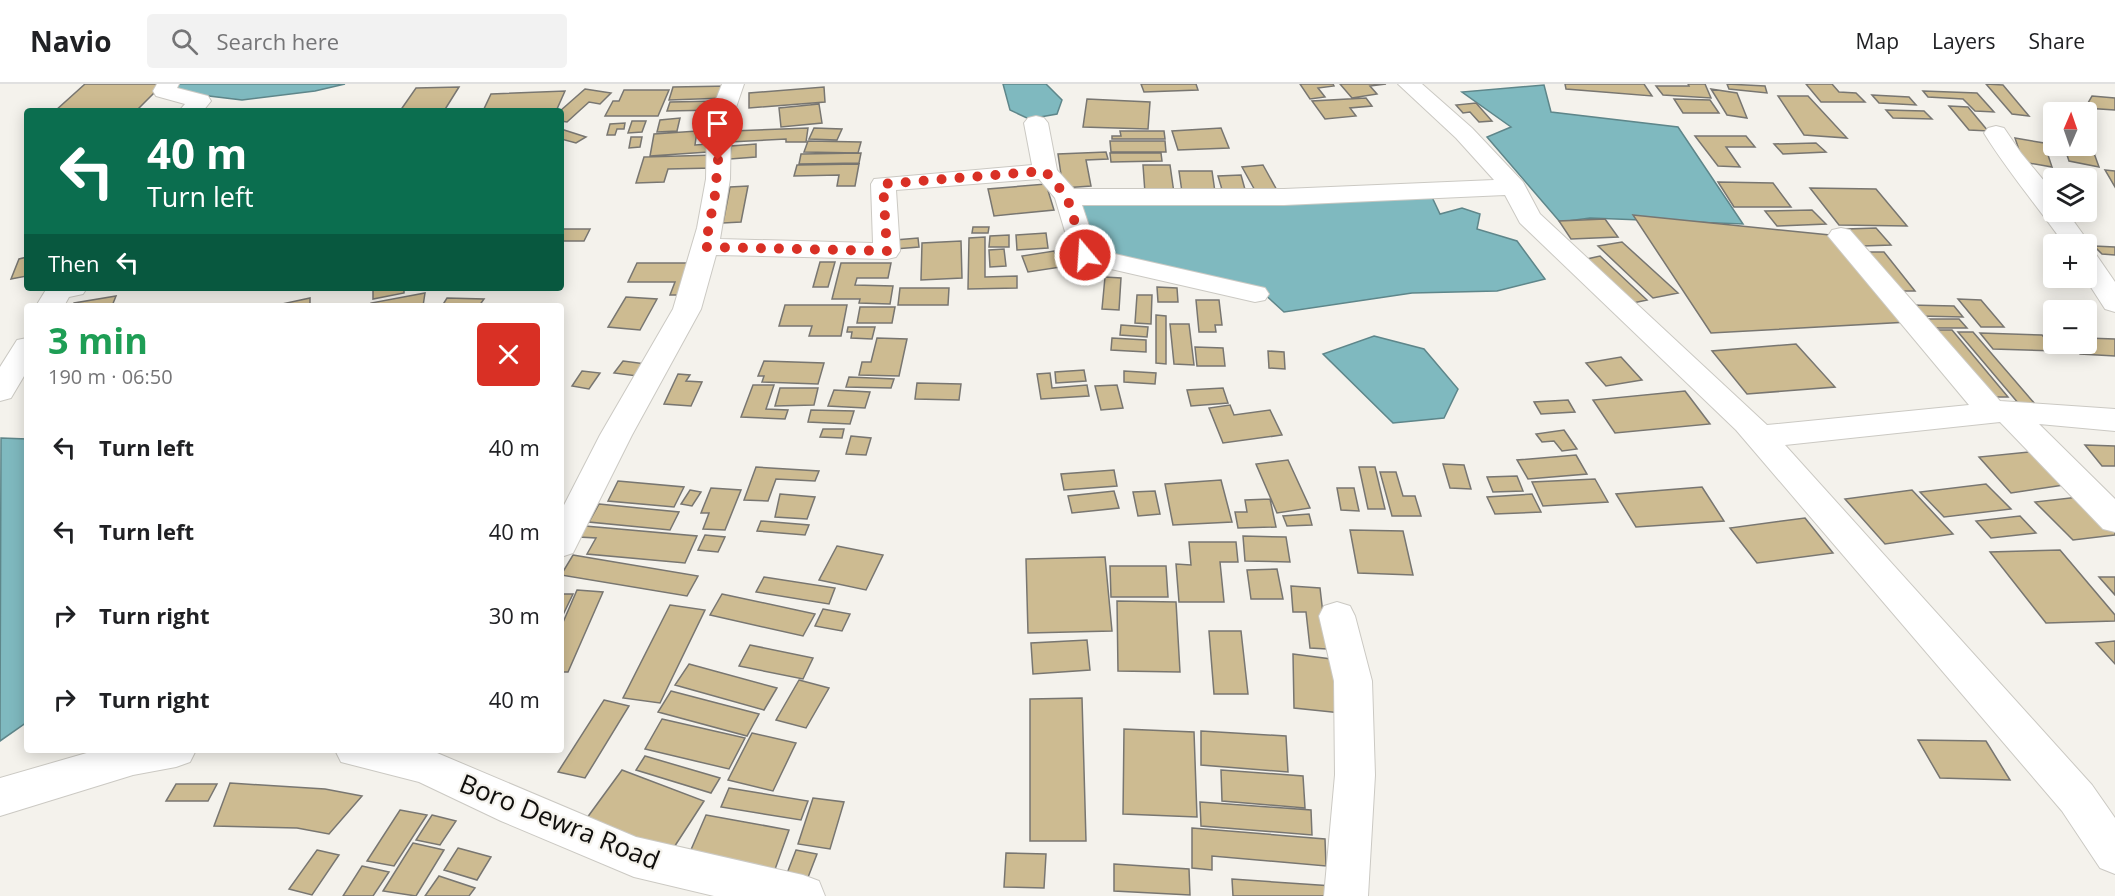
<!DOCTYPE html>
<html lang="en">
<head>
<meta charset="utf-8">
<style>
  body { margin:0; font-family:"Open Sans",sans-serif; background:#f2f2f2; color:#202124; height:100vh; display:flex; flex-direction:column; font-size:22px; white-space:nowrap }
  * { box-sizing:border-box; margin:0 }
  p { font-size:20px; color:#757577 }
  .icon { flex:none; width:33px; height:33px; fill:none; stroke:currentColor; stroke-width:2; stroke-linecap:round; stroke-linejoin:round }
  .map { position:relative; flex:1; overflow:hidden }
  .sheet { position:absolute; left:24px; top:219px; width:540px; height:450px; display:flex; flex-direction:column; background:#fff; border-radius:6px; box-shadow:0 3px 15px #0003 }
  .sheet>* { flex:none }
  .guide { position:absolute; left:24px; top:24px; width:540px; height:183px; border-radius:6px; box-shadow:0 3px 15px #0003; background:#0b6e4f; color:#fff; overflow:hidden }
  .needle { width:39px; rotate:2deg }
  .tools { position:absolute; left:2043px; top:18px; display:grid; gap:12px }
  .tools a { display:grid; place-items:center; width:54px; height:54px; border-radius:6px; background:#fff; box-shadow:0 3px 15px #0003; font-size:30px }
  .pin { position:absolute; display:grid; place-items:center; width:51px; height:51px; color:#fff; margin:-62px -26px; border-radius:50% 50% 50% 0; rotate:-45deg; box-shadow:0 0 6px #0007 }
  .pin .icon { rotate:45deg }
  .me { position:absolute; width:66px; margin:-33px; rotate:342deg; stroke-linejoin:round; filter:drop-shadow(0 0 4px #0008) }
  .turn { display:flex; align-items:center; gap:21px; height:126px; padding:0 24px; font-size:27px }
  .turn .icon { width:78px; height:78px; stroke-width:2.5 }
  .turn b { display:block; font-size:42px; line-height:51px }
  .then { display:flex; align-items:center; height:57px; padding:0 24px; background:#0003; gap:12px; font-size:22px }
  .round { display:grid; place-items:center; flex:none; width:63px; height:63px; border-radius:6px; background:#f2f2f2 }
  .headline { display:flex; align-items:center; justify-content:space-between; height:102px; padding:0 24px }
  h1 { font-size:36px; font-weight:700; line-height:45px; color:#1e9e55 }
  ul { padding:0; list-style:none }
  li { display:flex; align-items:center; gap:18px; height:84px; padding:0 24px }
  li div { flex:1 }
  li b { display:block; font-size:22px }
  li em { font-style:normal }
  header { display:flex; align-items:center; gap:36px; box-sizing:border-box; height:84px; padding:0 30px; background:#fff; border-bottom:2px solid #e0e0e0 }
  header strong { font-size:28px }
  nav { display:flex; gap:33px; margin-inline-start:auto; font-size:21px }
  .search { width:420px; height:54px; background:#f2f2f2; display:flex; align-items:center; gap:15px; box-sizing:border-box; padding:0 21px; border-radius:6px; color:#757577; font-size:22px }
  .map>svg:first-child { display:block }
</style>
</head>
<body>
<header>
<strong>Navio</strong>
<div class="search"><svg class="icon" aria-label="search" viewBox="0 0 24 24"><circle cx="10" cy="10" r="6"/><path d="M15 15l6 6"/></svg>Search here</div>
<nav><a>Map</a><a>Layers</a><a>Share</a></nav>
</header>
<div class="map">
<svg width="2115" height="812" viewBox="0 0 2115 812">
  <rect width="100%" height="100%" fill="#f4f2ec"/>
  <!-- water -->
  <path fill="#7fb9bf" stroke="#5e868a" stroke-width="1.5" d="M 179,0 L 345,0 L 315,7 L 242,16 L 176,8 Z
    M 1003,0 L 1046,0 L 1062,16 L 1057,30 L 1029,35 L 1010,26 Z
    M 1544,1 L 1551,28 L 1678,43 L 1743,140 L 1590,134 L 1560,138 L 1487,53 L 1511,43 L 1462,8 Z
    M 1431,111 L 1440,130 L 1462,124 L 1480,130 L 1477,145 L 1517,157 L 1545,195 L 1497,207 L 1412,209 L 1284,228 L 1261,207 L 1093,169 L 1072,117 Z
    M 1374,252 L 1424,265 L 1458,305 L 1444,334 L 1393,339 L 1323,270 Z
    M 1,354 L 27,355 L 27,638 L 0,657 Z"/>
  <!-- building -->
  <path fill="#cdbb91" stroke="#787671" stroke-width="1.5" d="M 85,0 L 163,0 L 136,27 L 55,27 Z
    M 1141,0 L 1196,0 L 1198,6 L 1144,8 Z
    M 1300,0 L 1333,0 L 1334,2 L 1318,4 L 1325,13 L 1310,15 Z
    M 1340,0 L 1386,0 L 1370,2 L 1377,10 L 1352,14 Z
    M 1565,0 L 1644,0 L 1652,12 L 1566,5 Z
    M 1688,0 L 1705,0 L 1711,14 L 1663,11 L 1656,2 L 1689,2 Z
    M 1727,0 L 1765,2 L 1767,9 L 1729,5 Z
    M 1806,0 L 1832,0 L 1839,8 L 1856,9 L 1865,18 L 1821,18 Z
    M 1986,0 L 2003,1 L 2029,32 L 2012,30 Z
    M 730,2 L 726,14 L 669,16 L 673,3 Z
    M 459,3 L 444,27 L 400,27 L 416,4 Z
    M 824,3 L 825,18 L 749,24 L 749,9 Z
    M 585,5 L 611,9 L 600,20 L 589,18 L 567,38 L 561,37 L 560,27 Z
    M 1711,5 L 1737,9 L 1747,34 L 1727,31 Z
    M 624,6 L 669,6 L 658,32 L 605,32 L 613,17 L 619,17 Z
    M 565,7 L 557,25 L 483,27 L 491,10 Z
    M 1923,7 L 1977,9 L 1994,28 L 1975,27 L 1963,15 L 1928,13 Z
    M 1872,11 L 1909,13 L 1916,21 L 1879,19 Z
    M 1778,12 L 1808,12 L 1847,54 L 1804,51 Z
    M 2092,12 L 2115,14 L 2115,26 L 2085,24 Z
    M 1366,14 L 1372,22 L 1350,24 L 1356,32 L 1325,35 L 1312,17 Z
    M 1087,15 L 1150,18 L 1148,45 L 1083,43 Z
    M 1674,15 L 1710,16 L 1719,29 L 1683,29 Z
    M 720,17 L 717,26 L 667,27 L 670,18 Z
    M 1476,19 L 1492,37 L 1479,38 L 1470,28 L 1463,29 L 1456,21 Z
    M 819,20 L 822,39 L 781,43 L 779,24 Z
    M 1949,22 L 1968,23 L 1988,47 L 1969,46 Z
    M 1886,26 L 1924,27 L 1932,35 L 1893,34 Z
    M 680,34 L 677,47 L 657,48 L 660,36 Z
    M 632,37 L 646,37 L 642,48 L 628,49 Z
    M 625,39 L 624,45 L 617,45 L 615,51 L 607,51 L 610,40 Z
    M 808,44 L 806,58 L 786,58 L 786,55 L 730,58 L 732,47 Z
    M 814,44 L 842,45 L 837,56 L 809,55 Z
    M 1221,44 L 1229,64 L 1178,66 L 1172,47 Z
    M 561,45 L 586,53 L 576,59 L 561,55 Z
    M 697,47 L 695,61 L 709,60 L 708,68 L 650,72 L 654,50 Z
    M 1120,47 L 1164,47 L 1165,55 L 1112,55 L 1112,52 L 1121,52 Z
    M 1695,52 L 1746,52 L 1755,63 L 1726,63 L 1740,83 L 1718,82 Z
    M 631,53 L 642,53 L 640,63 L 629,64 Z
    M 2015,54 L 2044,59 L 2052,83 L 2023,78 Z
    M 808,57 L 861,58 L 858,69 L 804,68 Z
    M 1110,57 L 1165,57 L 1166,68 L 1111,68 Z
    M 2086,58 L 2090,58 L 2099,83 L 2069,77 L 2064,62 L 2086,62 Z
    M 1816,59 L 1826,68 L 1783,70 L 1774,60 Z
    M 756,60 L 756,73 L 730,75 L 731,62 Z
    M 1106,68 L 1108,75 L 1086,76 L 1091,102 L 1063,104 L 1058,70 Z
    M 861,69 L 859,79 L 799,80 L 801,70 Z
    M 1110,69 L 1161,69 L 1162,77 L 1111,78 Z
    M 716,71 L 713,84 L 668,85 L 664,98 L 636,99 L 644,73 Z
    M 859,80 L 855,102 L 837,102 L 839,91 L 794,92 L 797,81 Z
    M 1143,81 L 1170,81 L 1174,109 L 1145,109 Z
    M 1263,81 L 1278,108 L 1257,110 L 1242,83 Z
    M 2105,86 L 2115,87 L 2115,103 Z
    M 1179,87 L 1212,87 L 1215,108 L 1182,108 Z
    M 1241,91 L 1246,109 L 1223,109 L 1218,92 Z
    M 1718,98 L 1773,99 L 1791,123 L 1734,123 Z
    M 1046,100 L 1054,126 L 994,132 L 988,105 Z
    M 748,102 L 741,138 L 723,139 L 730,103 Z
    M 1810,104 L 1876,105 L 1907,142 L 1839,141 Z
    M 1812,126 L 1826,140 L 1777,142 L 1765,127 Z
    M 1633,131 L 1830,151 L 1908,238 L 1711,249 Z
    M 1605,135 L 1618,153 L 1571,155 L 1559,137 Z
    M 973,143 L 989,143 L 988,149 L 972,149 Z
    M 1876,144 L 1891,161 L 1862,162 L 1847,145 Z
    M 562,145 L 590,145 L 584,157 L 561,157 Z
    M 1046,149 L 1048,164 L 1017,166 L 1016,151 Z
    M 1009,151 L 1009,163 L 989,163 L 990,152 Z
    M 985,153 L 985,193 L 1017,192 L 1017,204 L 968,205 L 969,154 Z
    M 918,154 L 919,163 L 895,165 L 895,156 Z
    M 961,157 L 962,194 L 921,196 L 922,159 Z
    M 1622,158 L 1678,209 L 1653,214 L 1598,162 Z
    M 2094,162 L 2115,163 L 2115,171 L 2102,170 Z
    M 1004,165 L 1006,182 L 990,183 L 989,166 Z
    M 1054,167 L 1061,183 L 1028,188 L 1022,172 Z
    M 1865,168 L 1884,168 L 1915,207 L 1894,207 Z
    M 1600,172 L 1647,216 L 1633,219 L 1587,175 Z
    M 27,173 L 27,192 L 11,195 L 19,175 Z
    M 820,178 L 835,178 L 828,203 L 813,203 Z
    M 637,179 L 699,179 L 686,211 L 670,211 L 675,198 L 628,198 Z
    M 841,179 L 891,179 L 888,194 L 857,194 L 855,201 L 893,202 L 890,220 L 859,219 L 860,215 L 832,215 Z
    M 1105,193 L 1121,194 L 1119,226 L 1102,225 Z
    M 1157,203 L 1177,204 L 1178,218 L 1158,218 Z
    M 373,204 L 404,204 L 404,209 L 373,215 Z
    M 900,204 L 949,204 L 948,221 L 898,221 Z
    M 425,209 L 423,222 L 371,222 L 371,219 Z
    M 1137,211 L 1152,211 L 1151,240 L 1135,239 Z
    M 116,212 L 112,222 L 72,222 L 74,219 Z
    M 626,213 L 657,215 L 640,246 L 608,243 Z
    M 310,214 L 310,222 L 277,222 L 277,221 Z
    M 447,214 L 484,215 L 479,222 L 442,222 Z
    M 1958,215 L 1981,216 L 2004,243 L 1981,243 Z
    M 1196,216 L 1219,216 L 1222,241 L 1215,241 L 1216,248 L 1199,248 Z
    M 785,221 L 847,221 L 841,252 L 809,252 L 812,242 L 779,242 Z
    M 1909,221 L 1954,222 L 1963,233 L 1918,232 Z
    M 860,223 L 895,223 L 892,239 L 857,239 Z
    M 1156,231 L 1166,232 L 1166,280 L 1156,279 Z
    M 1919,235 L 1959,235 L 1967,244 L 1927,244 Z
    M 1170,240 L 1189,240 L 1194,281 L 1174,280 Z
    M 1121,241 L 1148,243 L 1147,253 L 1120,251 Z
    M 848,243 L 875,243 L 872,255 L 851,254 L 852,248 L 847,248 Z
    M 1930,246 L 1952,246 L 2008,313 L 1985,313 Z
    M 1958,248 L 1973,248 L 2035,320 L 2019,320 Z
    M 1980,249 L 2042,251 L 2056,267 L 1993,265 Z
    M 877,254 L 907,255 L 899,292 L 859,291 L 862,278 L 871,278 Z
    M 1112,254 L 1146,256 L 1146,268 L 1111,266 Z
    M 2086,254 L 2115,255 L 2115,272 L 2080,270 L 2072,260 L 2086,260 Z
    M 1796,260 L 1835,303 L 1747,310 L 1712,267 Z
    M 1195,263 L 1223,264 L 1225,282 L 1197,282 Z
    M 1268,267 L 1284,268 L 1285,285 L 1269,284 Z
    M 1621,273 L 1642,296 L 1606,302 L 1586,279 Z
    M 623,277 L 654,281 L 645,293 L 614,289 Z
    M 764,277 L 824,279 L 818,300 L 762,298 L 764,292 L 758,292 Z
    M 1084,286 L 1086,297 L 1056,299 L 1055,288 Z
    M 582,287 L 600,289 L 589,305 L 572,302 Z
    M 1124,287 L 1156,289 L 1155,300 L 1124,298 Z
    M 1050,289 L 1052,304 L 1087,301 L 1089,312 L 1041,315 L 1037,290 Z
    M 678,290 L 690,291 L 686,297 L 702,298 L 691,322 L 664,320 Z
    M 849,293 L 894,295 L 891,304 L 846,303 Z
    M 917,299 L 961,300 L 959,316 L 915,315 Z
    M 753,301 L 774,301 L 766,325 L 788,326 L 785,335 L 741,333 Z
    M 1117,301 L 1123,324 L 1101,326 L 1095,302 Z
    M 780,304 L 818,304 L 814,321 L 775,322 Z
    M 1223,304 L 1228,319 L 1191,322 L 1187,306 Z
    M 834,306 L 870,308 L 865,324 L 828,322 Z
    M 1685,307 L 1710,340 L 1615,349 L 1593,316 Z
    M 1568,316 L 1575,328 L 1541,330 L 1534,318 Z
    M 1230,321 L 1234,331 L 1270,326 L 1282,351 L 1223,359 L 1209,324 Z
    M 811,326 L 854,327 L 850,340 L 808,338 Z
    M 823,345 L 844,345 L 842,354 L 820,353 Z
    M 1564,346 L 1577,365 L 1562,367 L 1554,357 L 1542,358 L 1536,350 Z
    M 851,352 L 871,354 L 866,371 L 846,370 Z
    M 2085,361 L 2115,362 L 2115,382 L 2102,382 Z
    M 2058,365 L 2091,397 L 2011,409 L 1979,373 Z
    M 1576,371 L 1587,390 L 1528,395 L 1517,376 Z
    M 1288,376 L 1310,424 L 1277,429 L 1256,380 Z
    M 1443,380 L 1464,381 L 1471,405 L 1450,404 Z
    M 756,383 L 819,387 L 815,397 L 776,395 L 768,417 L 744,416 Z
    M 1359,383 L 1375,383 L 1385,425 L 1368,425 Z
    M 1114,386 L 1117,402 L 1064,406 L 1061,390 Z
    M 1380,388 L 1396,388 L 1403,412 L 1415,412 L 1421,432 L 1392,432 Z
    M 1517,392 L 1523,407 L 1493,408 L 1487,393 Z
    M 1595,395 L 1608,418 L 1543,422 L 1532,398 Z
    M 1221,396 L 1232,438 L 1173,441 L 1165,400 Z
    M 618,397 L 684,403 L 674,423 L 608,417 Z
    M 1986,400 L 2011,425 L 1944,433 L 1920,408 Z
    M 1702,403 L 1724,437 L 1636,443 L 1616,410 Z
    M 711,404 L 741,406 L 725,446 L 703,445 L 709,429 L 701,429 Z
    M 1337,404 L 1354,404 L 1359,427 L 1341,426 Z
    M 690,406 L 701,408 L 692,422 L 681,420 Z
    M 1912,406 L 1953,450 L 1885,460 L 1845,415 Z
    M 1114,407 L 1119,424 L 1072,429 L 1068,412 Z
    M 1155,407 L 1160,430 L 1138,432 L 1133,408 Z
    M 780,410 L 815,413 L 807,435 L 775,433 Z
    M 1532,410 L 1541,428 L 1495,430 L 1487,413 Z
    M 2105,410 L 2115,420 L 2115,451 L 2073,456 L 2035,418 Z
    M 1270,415 L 1276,443 L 1238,444 L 1235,428 L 1247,428 L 1245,416 Z
    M 599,420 L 679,428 L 670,446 L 589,438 Z
    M 1309,430 L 1312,441 L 1287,442 L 1283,432 Z
    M 2020,432 L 2036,449 L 1991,454 L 1976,437 Z
    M 1805,434 L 1833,469 L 1757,479 L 1730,444 Z
    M 761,437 L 809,441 L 805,451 L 757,447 Z
    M 585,442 L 697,452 L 685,479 L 587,470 L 596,454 L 579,453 Z
    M 1350,446 L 1403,447 L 1413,491 L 1358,489 Z
    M 705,451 L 725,453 L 718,468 L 698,466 Z
    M 1243,452 L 1286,453 L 1290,478 L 1245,477 Z
    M 1189,458 L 1236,458 L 1238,478 L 1220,478 L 1224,518 L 1179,518 L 1176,480 L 1191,481 Z
    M 837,462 L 883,471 L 866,506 L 819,496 Z
    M 2060,466 L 2115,531 L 2115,537 L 2046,539 L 1990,468 Z
    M 573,471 L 698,492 L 687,512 L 561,491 Z
    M 1105,473 L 1112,547 L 1028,549 L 1026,475 Z
    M 1110,482 L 1166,482 L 1168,513 L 1111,513 Z
    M 1277,485 L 1283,515 L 1251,515 L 1247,486 Z
    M 764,493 L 835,504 L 829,520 L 756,508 Z
    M 2099,493 L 2115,493 L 2115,511 Z
    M 1291,502 L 1320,504 L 1327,565 L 1310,564 L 1306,528 L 1293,528 Z
    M 577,506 L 603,508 L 568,588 L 561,588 L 561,543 Z
    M 561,510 L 573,510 L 561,535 Z
    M 722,510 L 815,530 L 803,552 L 710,531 Z
    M 1117,517 L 1176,518 L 1180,588 L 1118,587 Z
    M 670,521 L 705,526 L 660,619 L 623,614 Z
    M 823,525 L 850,530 L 842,547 L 815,542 Z
    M 1209,547 L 1241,547 L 1248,610 L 1214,610 Z
    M 1087,556 L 1090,586 L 1033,590 L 1031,559 Z
    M 2115,557 L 2115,580 L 2096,559 Z
    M 750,561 L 813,574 L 803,595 L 739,582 Z
    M 1293,570 L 1339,576 L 1341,629 L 1294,624 Z
    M 689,580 L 777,604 L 764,626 L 675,601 Z
    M 799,596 L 829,604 L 806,644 L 776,636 Z
    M 671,607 L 759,630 L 747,652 L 658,628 Z
    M 1082,614 L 1086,757 L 1030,757 L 1030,615 Z
    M 604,616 L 629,622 L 585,694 L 558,688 Z
    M 662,635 L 745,654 L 729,685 L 645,665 Z
    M 1124,645 L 1194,648 L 1197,733 L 1123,730 Z
    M 1201,647 L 1286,652 L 1288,688 L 1201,681 Z
    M 752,649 L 796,659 L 773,707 L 728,696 Z
    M 1918,656 L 1986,657 L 2010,696 L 1940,694 Z
    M 645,672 L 720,694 L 711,709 L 636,686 Z
    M 622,686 L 704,717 L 669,771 L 584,738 Z
    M 1221,686 L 1303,692 L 1305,724 L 1222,717 Z
    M 230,699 L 325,705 L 362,712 L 329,750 L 297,744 L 214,742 Z
    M 176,700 L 217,700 L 208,717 L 166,717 Z
    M 729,704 L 808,717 L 801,736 L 721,723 Z
    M 813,714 L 844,718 L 830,765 L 798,760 Z
    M 1200,718 L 1311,726 L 1312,751 L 1201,742 Z
    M 400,726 L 427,731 L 394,782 L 367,777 Z
    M 432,731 L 456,737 L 440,761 L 416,756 Z
    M 706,731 L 789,746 L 773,791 L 687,775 Z
    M 1192,744 L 1325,755 L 1326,782 L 1212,772 L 1212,786 L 1192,784 Z
    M 413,759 L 444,766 L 416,812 L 383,807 Z
    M 458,764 L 491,773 L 477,796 L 444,786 Z
    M 317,766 L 339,771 L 312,811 L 289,805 Z
    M 796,766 L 817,770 L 807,796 L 786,792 Z
    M 1006,769 L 1046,770 L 1044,804 L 1004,803 Z
    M 1114,780 L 1189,785 L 1190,811 L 1114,807 Z
    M 362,782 L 389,788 L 373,812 L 343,812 Z
    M 439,792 L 475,804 L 469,812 L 425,812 Z
    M 1232,795 L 1333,802 L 1334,812 L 1233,812 Z"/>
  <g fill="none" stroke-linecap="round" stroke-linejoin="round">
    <defs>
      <path id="minor" d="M 157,0 L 179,0 L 177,4 L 208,12 L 211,17 L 203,27 L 179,27 L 185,20 L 156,12 L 153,7 Z
        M 722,0 L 744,0 L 731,38 L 730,95 L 720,155 L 873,159 L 871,100 L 874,95 L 1032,81 L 1024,39 L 1028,34 L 1036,32 L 1044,34 L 1048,39 L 1057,86 L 1074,105 L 1284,105 L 1494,96 L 1456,54 L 1398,0 L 1422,0 L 1472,44 L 1523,98 L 1540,130 L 1767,341 L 1969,321 L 1828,152 L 1832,146 L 1841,144 L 1850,146 L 2000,317 L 2115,325 L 2115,347 L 2039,340 L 2115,415 L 2115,448 L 2103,445 L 2000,338 L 1785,361 L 2092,701 L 2115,734 L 2115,790 L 2100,784 L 2062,727 L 1736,346 L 1520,139 L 1505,111 L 1284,121 L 1082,121 L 1097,166 L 1265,204 L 1269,210 L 1265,216 L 1255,218 L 1076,177 L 1072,171 L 1055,114 L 1039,95 L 896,106 L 900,167 L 896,173 L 887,175 L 716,171 L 701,225 L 632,351 L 573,469 L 561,473 L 561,427 L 600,351 L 673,225 L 697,144 L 706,95 L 707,38 Z
        M 1996,42 L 2004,44 L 2021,69 L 2054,109 L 2054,128 L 2067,128 L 2090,160 L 2086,165 L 2086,160 L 2064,160 C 2038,123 2008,88 1984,49 L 1988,44 Z
        M 2086,167 L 2095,169 L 2115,198 L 2115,228 L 2105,225 L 2085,194 L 2086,194 Z
        M 47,204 L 87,204 L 83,210 L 69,213 L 64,222 L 36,222 Z
        M 27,254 L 27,287 L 11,314 L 0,317 L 0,283 L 17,256 Z
        M 1337,518 L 1350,522 L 1355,532 L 1372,597 L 1375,691 L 1368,812 L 1324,812 L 1335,691 L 1334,597 L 1319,532 L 1324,522 Z
        M 97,666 L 196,666 L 190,678 L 176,683 L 133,691 L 0,732 L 0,694 Z
        M 335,666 L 430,666 L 636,753 L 803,791 L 819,797 L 825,812 L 714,812 L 634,793 L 501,737 L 419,698 L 341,678 Z"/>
    </defs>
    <!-- minor casing -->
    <use href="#minor" stroke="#cbc9c3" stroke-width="2"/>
    <!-- minor -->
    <use href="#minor" fill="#fff" fill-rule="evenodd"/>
  </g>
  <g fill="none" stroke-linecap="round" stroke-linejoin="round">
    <!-- route -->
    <path stroke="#d93025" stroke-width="10" stroke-dasharray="0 18" d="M 718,76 L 715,111 L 705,163 L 887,167 L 883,100 L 1045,87 L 1067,113 L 1085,171"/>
  </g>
  <g text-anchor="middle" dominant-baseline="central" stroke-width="4.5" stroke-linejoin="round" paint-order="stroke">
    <!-- near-street labels -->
    <g font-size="26" fill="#100f0d" stroke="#f4f2ec">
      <text transform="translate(560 737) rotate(22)">Boro Dewra Road</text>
    </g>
  </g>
</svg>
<div class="tools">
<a><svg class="needle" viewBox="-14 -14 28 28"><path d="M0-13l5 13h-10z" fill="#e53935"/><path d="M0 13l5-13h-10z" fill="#757577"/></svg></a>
<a><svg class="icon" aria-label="layers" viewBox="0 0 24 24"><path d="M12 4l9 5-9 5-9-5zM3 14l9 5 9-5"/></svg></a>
<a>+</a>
<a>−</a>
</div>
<div class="pin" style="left:718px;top:76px;background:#d93025"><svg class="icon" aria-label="arrive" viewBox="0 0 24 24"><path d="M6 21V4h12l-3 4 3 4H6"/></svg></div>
<svg class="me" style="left:1085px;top:171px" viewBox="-20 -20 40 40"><circle r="17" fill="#d93025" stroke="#fff" stroke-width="3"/><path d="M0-11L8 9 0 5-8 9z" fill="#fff"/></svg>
<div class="guide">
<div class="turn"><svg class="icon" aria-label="left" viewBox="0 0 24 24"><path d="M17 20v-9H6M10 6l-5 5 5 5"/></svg><div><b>40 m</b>Turn left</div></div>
<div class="then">Then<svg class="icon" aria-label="left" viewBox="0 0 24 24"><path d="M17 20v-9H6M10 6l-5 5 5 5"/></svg></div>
</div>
<section class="sheet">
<div class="headline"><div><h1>3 min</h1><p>190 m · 06:50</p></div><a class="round" style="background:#d93025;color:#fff"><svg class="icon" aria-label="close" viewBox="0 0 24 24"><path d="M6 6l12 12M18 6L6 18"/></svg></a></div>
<ul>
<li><svg class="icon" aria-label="left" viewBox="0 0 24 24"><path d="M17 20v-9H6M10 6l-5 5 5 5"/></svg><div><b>Turn left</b></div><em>40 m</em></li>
<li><svg class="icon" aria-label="left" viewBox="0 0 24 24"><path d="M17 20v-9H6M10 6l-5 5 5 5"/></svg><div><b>Turn left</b></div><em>40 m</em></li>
<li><svg class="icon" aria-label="right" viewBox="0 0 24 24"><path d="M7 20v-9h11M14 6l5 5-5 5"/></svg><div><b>Turn right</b></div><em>30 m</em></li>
<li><svg class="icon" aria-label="right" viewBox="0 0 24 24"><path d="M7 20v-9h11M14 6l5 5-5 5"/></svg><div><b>Turn right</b></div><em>40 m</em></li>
</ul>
</section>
</div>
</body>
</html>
